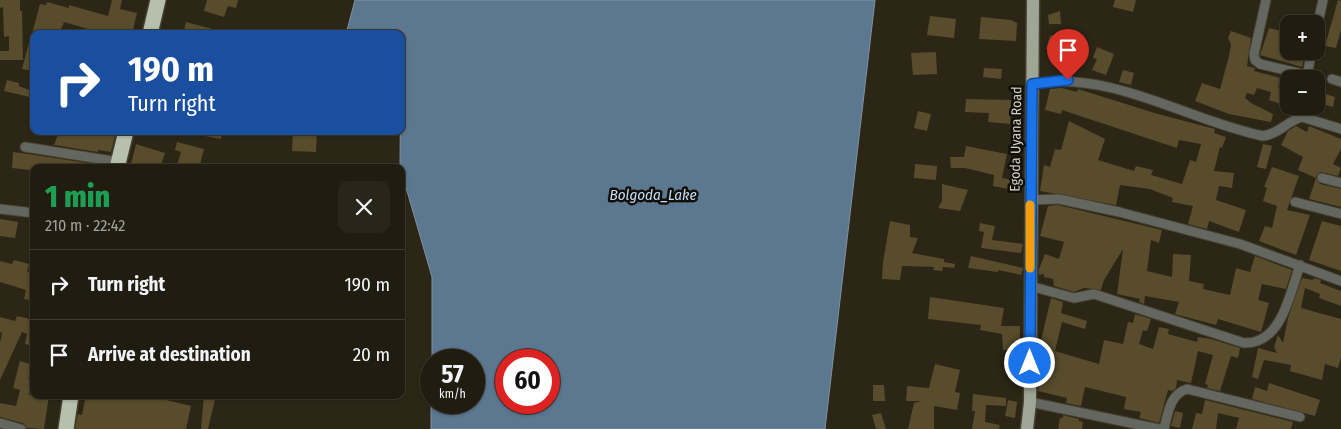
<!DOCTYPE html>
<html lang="en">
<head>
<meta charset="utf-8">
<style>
  body { margin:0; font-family:"Fira Sans Condensed",sans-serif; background:#292519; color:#f1f3f6; height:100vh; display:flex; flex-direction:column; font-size:19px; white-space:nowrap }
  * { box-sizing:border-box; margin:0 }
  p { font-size:16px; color:#a2a19f }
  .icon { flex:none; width:28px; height:28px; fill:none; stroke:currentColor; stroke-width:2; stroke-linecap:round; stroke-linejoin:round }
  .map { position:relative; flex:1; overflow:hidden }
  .drawer { position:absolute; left:30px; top:164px; width:375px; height:235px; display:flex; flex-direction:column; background:#211c10; border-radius:10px; box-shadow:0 1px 4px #0004,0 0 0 1px #3e3a30 }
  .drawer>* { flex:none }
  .hud { position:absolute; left:30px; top:30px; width:375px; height:105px; border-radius:10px; box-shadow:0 1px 4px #0004,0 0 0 1px #3e3a30; background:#1a4fa0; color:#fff; overflow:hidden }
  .buttons { position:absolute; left:1280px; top:15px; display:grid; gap:10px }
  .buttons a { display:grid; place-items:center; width:45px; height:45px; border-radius:10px; background:#211c10; box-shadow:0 1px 4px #0004,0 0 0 1px #3e3a30; font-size:25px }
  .speed { position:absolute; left:420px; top:349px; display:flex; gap:10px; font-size:25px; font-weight:700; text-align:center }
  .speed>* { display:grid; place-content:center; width:65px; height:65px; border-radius:50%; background:#211c10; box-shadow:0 1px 4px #0004,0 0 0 1px #3e3a30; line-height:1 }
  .speed small { font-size:12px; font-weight:400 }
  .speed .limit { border:8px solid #d22; background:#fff; color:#111 }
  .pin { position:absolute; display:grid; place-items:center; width:42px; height:42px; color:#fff; margin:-51px -21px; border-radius:50% 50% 50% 0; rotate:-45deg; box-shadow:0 0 5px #0007 }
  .pin .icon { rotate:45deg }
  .me { position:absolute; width:55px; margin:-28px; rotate:0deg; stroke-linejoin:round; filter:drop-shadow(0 0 4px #0008) }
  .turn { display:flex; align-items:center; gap:18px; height:105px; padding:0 15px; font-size:22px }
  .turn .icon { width:65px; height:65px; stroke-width:2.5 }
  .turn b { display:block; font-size:35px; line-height:42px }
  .round { display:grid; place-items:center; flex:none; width:52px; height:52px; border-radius:10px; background:#292519 }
  .head { display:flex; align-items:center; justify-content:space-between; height:85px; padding:0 15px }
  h1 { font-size:30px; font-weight:800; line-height:38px; color:#1e9e55 }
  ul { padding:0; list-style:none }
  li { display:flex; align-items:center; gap:15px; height:70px; padding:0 15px; border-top:1px solid #3e3a30 }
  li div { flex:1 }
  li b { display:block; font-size:19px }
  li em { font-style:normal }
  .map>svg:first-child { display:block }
</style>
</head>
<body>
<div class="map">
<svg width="1341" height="429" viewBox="0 0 1341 429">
  <rect width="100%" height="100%" fill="#2c2616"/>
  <!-- water -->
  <path fill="#5c7790" stroke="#8092a0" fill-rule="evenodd" d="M 355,0 L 875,0 L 825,429 L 431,429 L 431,403 L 474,402 L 474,360 L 432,360 L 432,277 L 400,167 L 401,34 L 346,34 ZM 506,360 L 549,360 L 549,402 L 506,402 Z"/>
  <!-- building -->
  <path fill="#584c2c" d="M 0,0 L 20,0 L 20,11 L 22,11 L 23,60 L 0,60 L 0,51 L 9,51 L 9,36 L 4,37 L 3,7 L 0,8 Z
    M 112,0 L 122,0 L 120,9 L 137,13 L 132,34 L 105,34 L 64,22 L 59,34 L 32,34 L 40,4 L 46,5 L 47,2 L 69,8 L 69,5 L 108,16 Z
    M 207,0 L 238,0 L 236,8 L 228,6 L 224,17 L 204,11 Z
    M 1115,0 L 1136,0 L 1133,12 L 1113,7 Z
    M 1338,0 L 1341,1 L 1341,30 L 1336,48 L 1325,46 Z
    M 1060,11 L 1061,24 L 1049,24 L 1048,15 Z
    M 930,16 L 956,19 L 954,38 L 927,35 Z
    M 981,17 L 1011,20 L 1017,23 L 1016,41 L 979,39 Z
    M 186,22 L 220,31 L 219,34 L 183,34 Z
    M 1269,28 L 1286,32 L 1285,46 L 1289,48 L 1289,51 L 1305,53 L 1302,67 L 1260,55 Z
    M 1231,31 L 1251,38 L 1247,66 L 1255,68 L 1254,71 L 1280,78 L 1278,87 L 1289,91 L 1289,107 L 1269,100 L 1271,92 L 1257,88 L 1254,95 L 1247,93 L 1245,98 L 1251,103 L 1273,114 L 1271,122 L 1229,114 L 1195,101 L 1202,83 L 1220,89 L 1229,56 L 1231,44 L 1228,38 Z
    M 31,35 L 34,35 L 34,71 L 22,69 Z
    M 1050,35 L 1081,46 L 1076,59 L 1046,49 Z
    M 1097,47 L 1114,54 L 1106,75 L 1092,70 L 1097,59 L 1093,58 Z
    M 936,52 L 937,74 L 913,75 L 911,53 Z
    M 984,68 L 1002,69 L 1001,79 L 983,77 Z
    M 1123,70 L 1134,73 L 1131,85 L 1119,82 Z
    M 7,80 L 19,83 L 19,86 L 34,92 L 34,98 L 4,91 Z
    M 1062,88 L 1077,92 L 1078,89 L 1158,114 L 1215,129 L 1214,133 L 1226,137 L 1222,148 L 1220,147 L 1214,171 L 1234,173 L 1232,188 L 1219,186 L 1216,200 L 1246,210 L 1239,232 L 1209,221 L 1207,229 L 1188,224 L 1193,206 L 1172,202 L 1173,198 L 1150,189 L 1120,185 L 1116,205 L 1040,191 L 1044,165 L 1050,167 L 1055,149 L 1061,150 L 1069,121 L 1105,139 L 1098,160 L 1134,171 L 1136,166 L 1153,170 L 1151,175 L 1182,184 L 1190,160 L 1196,162 L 1201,144 L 1179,140 L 1177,148 L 1062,110 L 1061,114 L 1045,110 L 1050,89 Z
    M 1322,93 L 1335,97 L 1333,107 L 1319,103 Z
    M 966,99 L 1011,100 L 1010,124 L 988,122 L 989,113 L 965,112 Z
    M 918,111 L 931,114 L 927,131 L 914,128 Z
    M 1296,126 L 1307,132 L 1309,126 L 1341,139 L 1341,149 L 1333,164 L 1341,168 L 1338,176 L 1321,172 L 1316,177 L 1320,184 L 1341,189 L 1341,207 L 1309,199 L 1316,178 L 1298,170 L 1303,157 L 1281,145 L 1288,131 Z
    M 59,131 L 104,131 L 115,135 L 111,152 L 98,150 L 98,152 L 54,145 Z
    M 199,131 L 222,131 L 221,139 L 199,135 Z
    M 293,131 L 317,131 L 316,152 L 292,151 Z
    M 177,142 L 204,149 L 199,168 L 176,168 L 181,152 L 175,150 Z
    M 136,144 L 165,153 L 160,168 L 142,168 L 131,164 Z
    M 1263,144 L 1272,146 L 1266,169 L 1257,167 Z
    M 966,146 L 1007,154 L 1002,178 L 1022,182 L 1020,191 L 993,186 L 994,175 L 965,168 L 951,168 L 950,157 L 964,157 Z
    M 13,152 L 28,154 L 94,164 L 93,168 L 31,168 L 31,170 L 12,168 Z
    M 915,164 L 937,166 L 936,180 L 914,178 Z
    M 1272,167 L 1299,176 L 1287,210 L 1310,215 L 1296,255 L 1259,241 L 1265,226 L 1272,228 L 1277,206 L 1263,201 L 1267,188 L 1264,187 Z
    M 942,184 L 968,190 L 960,211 L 938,208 L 942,201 Z
    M 1058,205 L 1162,230 L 1159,243 L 1151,240 L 1147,271 L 1172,277 L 1173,254 L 1191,255 L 1189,281 L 1204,284 L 1203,289 L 1230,295 L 1236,268 L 1250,272 L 1255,256 L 1292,270 L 1286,289 L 1262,284 L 1258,300 L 1269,303 L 1261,332 L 1218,319 L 1216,325 L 1175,314 L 1179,302 L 1145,296 L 1144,304 L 1139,302 L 1140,299 L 1117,294 L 1123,249 L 1104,280 L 1101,290 L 1084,288 L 1074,292 L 1054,286 L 1053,279 L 1044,277 L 1044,274 L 1039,275 L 1039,269 L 1045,254 L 1059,259 L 1064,242 L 1040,236 L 1048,206 Z
    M 0,219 L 18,222 L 15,238 L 0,236 Z
    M 890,221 L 910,225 L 910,237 L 918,238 L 912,253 L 944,259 L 944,262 L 955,264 L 954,268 L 943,267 L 942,271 L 933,270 L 934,267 L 902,266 L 900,280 L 882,279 L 883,262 Z
    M 1322,221 L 1341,226 L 1341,271 L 1309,260 Z
    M 980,223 L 995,226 L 992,240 L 1023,244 L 1021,253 L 981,248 L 984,232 L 979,231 Z
    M 971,256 L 1023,268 L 1021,275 L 998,270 L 998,272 L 968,268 Z
    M 14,260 L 29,264 L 27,272 L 34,270 L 34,301 L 24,299 L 26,290 L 0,282 L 0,261 L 12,264 Z
    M 1302,278 L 1313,280 L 1314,278 L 1321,280 L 1320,283 L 1341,291 L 1341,306 L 1319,298 L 1320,294 L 1305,288 L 1301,308 L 1341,319 L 1341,357 L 1338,368 L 1325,364 L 1322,380 L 1290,371 L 1291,365 L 1264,360 L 1258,379 L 1252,377 L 1258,348 L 1277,353 L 1274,347 L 1278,335 L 1283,343 L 1288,318 Z
    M 930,297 L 1004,308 L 1001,326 L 1020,326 L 1020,350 L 1003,350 L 1002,334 L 980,330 L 981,325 L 928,319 Z
    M 1051,298 L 1063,302 L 1061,313 L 1087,321 L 1085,329 L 1062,322 L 1055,351 L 1099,364 L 1104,340 L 1123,344 L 1128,322 L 1133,323 L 1135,314 L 1151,319 L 1147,331 L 1143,330 L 1139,344 L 1153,349 L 1159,327 L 1169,329 L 1168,334 L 1197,342 L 1198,337 L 1211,339 L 1240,348 L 1238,358 L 1231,356 L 1220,391 L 1207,388 L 1208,385 L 1205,384 L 1213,355 L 1198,351 L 1191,383 L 1177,380 L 1176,388 L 1172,391 L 1168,390 L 1159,423 L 1139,418 L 1141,412 L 1124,409 L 1126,397 L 1085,387 L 1081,406 L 1066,403 L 1067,398 L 1038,391 L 1043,367 L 1038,366 L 1038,353 Z
    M 17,316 L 34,320 L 34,346 L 25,344 L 27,334 L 22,332 L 0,380 L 0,343 L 2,333 L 0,332 L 0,317 L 15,321 Z
    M 20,361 L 33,365 L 28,379 L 33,380 L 29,395 L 49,395 L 44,429 L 27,428 L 23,423 L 0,417 L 0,403 L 16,406 L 20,390 L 13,388 Z
    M 935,364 L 960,370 L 955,392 L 960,393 L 957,410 L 934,406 L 934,429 L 908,429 L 914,403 L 921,401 L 906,401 L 907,386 L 929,388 Z
    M 1269,383 L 1320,400 L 1315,416 L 1252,399 L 1255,387 L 1267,391 Z
    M 873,385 L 884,385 L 885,401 L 873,401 Z
    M 973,394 L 1006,398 L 1006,406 L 986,405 L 985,422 L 1000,425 L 999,429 L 972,429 L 975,411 L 972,411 Z
    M 86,395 L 135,395 L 142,397 L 146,395 L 191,406 L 186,429 L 75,429 L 78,414 L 82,415 Z
    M 204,395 L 216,395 L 208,429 L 201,429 Z
    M 1008,400 L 1017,402 L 1015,418 L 1005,416 Z
    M 1205,400 L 1293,422 L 1291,429 L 1236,429 L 1239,418 L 1218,413 L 1216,429 L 1192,429 L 1196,413 L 1202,414 Z
    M 1175,411 L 1183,413 L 1180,428 L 1171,426 Z
    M 881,413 L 886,429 L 876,429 L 872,415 Z
    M 1063,415 L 1079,419 L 1079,421 L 1083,422 L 1082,429 L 1058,429 L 1060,418 L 1063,418 Z"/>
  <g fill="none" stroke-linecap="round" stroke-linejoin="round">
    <defs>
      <path id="street" d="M 1266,0 L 1254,54 L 1255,60 L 1260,64 L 1307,75
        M 1316,32 L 1323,0
        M 1309,79 L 1307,75 L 1312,51
        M 1332,79 L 1341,82
        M 1032,84 C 1113,70 1186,120 1263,136 C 1279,134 1287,121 1302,117
        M 1302,117 L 1341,129
        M 1302,117 L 1305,106
        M 25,147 L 119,162
        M 1322,178 L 1341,183
        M 1030,200 L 1059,199 L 1119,212 L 1240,244 L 1341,281
        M 1295,202 L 1341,214
        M 0,209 L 34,213
        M 1030,286 L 1074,298 L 1094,294 L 1244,343 C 1282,344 1290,293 1300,265
        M 1030,402 L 1159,429
        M 0,423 L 21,429
        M 1164,429 C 1168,413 1170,394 1187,389 L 1300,417"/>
      <path id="primary" d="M 1027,429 L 1030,402 L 1033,0"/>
      <path id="highway" d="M 150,34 L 158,0
        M 117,168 L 126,131
        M 66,429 L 71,395"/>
    </defs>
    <!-- street casing -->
    <use href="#street" stroke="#474132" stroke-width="11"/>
    <!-- primary casing -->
    <use href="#primary" stroke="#474132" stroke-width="15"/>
    <!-- highway casing -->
    <use href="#highway" stroke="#474132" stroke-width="18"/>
    <!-- street -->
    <use href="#street" stroke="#63675f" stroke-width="9"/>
    <!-- primary -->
    <use href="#primary" stroke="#9fa696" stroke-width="12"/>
    <!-- highway -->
    <use href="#highway" stroke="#b7c0ac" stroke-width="15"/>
  </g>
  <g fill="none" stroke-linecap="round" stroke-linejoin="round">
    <defs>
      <path id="route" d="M 1030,363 L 1032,84 L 1068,80"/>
    </defs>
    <!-- route casing -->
    <use href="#route" stroke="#114b97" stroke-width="12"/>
    <!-- route -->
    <use href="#route" stroke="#1a73e8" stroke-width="9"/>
    <!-- slow -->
    <path stroke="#f59e0b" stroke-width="9" d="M 1030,268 L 1030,205"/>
  </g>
  <g text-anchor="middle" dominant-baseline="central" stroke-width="5" stroke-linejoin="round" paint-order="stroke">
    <!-- street labels -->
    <g font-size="14" fill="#d5d1c7" stroke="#120f09">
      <text transform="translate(1016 139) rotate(-89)">Egoda Uyana Road</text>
    </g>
    <!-- water labels -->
    <g font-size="15" font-style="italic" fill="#c2dff9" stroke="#120f09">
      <text x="653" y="195">Bolgoda_Lake</text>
    </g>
  </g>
</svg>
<div class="buttons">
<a>+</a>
<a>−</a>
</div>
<div class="speed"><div>57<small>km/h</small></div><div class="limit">60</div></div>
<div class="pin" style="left:1068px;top:80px;background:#d93025"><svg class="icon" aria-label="arrive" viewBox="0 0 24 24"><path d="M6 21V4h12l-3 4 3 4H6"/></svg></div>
<svg class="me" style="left:1030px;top:363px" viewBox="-20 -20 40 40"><circle r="17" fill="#1a73e8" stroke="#fff" stroke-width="3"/><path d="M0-11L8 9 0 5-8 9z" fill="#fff"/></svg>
<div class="hud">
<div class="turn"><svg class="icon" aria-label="right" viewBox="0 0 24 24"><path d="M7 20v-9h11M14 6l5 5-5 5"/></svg><div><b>190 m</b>Turn right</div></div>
</div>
<section class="drawer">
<div class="head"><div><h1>1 min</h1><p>210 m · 22:42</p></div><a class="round"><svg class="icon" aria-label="close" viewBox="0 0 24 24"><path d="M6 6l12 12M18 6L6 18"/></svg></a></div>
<ul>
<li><svg class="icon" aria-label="right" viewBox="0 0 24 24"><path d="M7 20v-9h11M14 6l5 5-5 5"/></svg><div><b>Turn right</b></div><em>190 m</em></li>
<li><svg class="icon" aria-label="arrive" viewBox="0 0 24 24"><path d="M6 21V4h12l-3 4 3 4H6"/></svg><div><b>Arrive at destination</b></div><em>20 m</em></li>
</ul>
</section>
</div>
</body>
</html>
